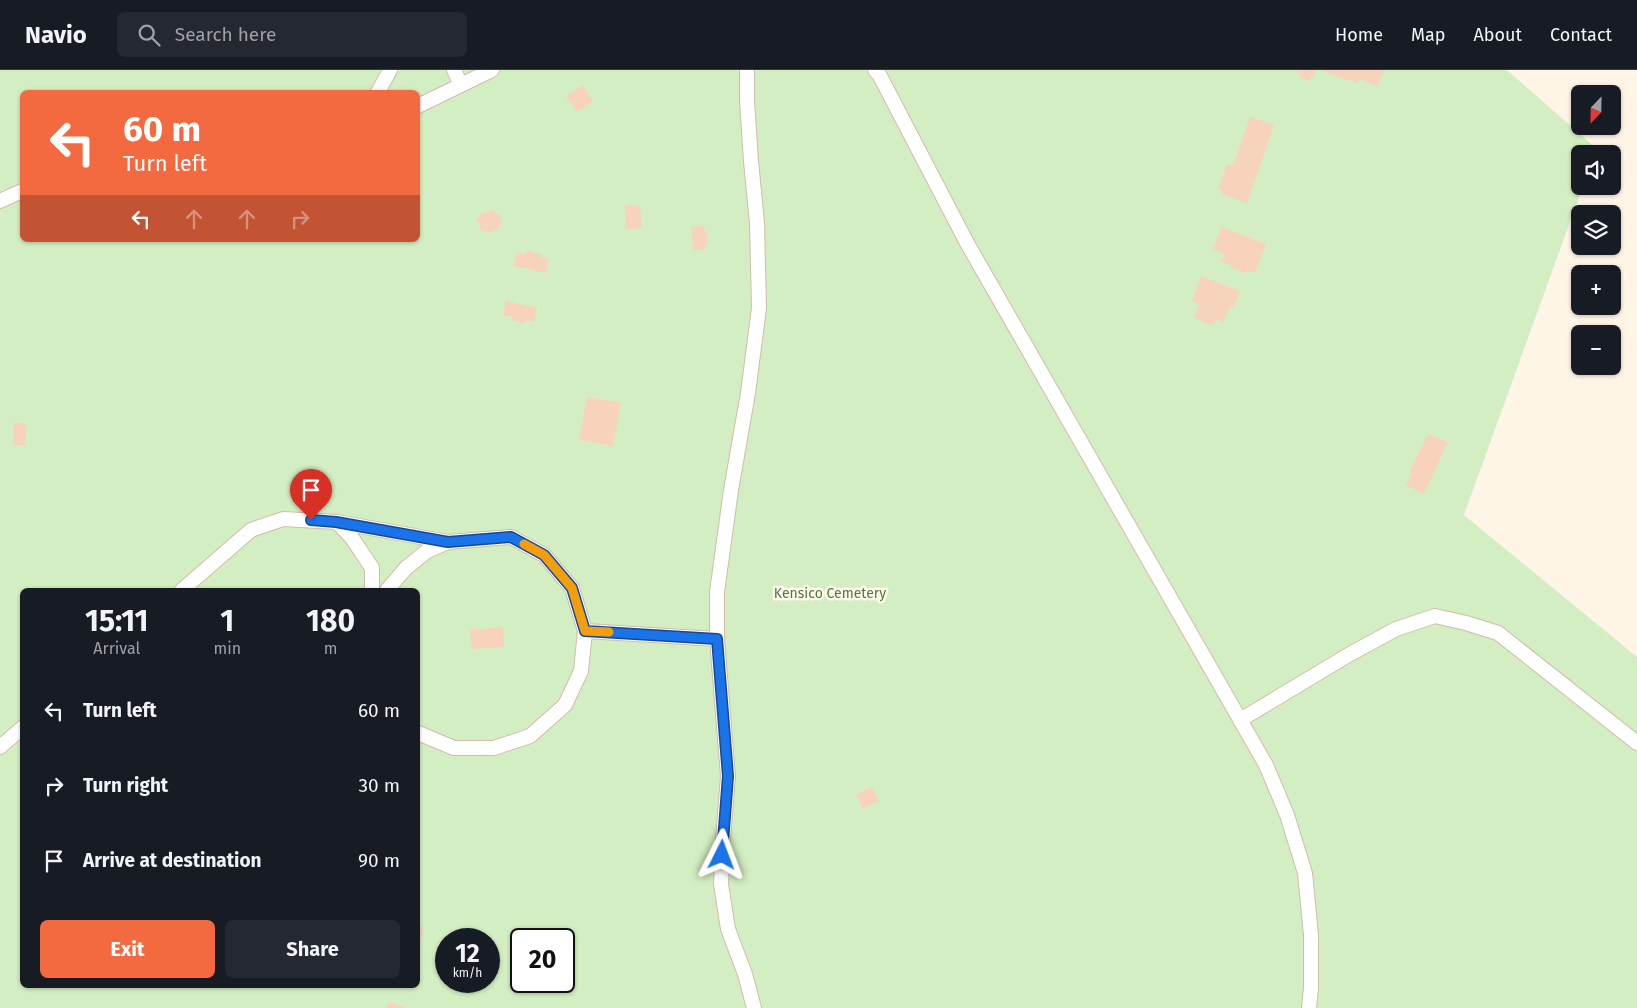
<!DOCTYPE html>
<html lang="en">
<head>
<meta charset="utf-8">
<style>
  body { margin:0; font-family:"Fira Sans",sans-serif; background:#242831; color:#f1f3f6; height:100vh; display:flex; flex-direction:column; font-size:19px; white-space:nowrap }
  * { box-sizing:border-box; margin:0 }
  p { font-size:16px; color:#9ea1a6 }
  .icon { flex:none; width:28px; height:28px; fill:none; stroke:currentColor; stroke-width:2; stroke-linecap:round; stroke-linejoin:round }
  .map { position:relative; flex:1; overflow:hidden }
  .drawer { position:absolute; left:20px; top:518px; width:400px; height:400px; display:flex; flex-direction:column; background:#171b24; border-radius:8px; box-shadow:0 1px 4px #0004 }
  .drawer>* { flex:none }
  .top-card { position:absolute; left:20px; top:20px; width:400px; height:152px; border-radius:8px; box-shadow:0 1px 4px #0004; background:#f36a40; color:#fff; overflow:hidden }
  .needle { width:32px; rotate:202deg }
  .tools { position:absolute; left:1571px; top:15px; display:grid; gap:10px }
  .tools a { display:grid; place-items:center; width:50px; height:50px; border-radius:8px; background:#171b24; box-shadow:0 1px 4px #0004; font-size:25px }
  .speed { position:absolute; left:435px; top:858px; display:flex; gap:10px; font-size:25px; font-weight:700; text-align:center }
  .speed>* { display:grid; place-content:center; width:65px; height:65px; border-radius:50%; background:#171b24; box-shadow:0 1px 4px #0004; line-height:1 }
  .speed small { font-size:12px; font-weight:400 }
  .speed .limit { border:2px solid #111; border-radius:8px; background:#fff; color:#111 }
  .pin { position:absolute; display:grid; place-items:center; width:42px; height:42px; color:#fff; margin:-51px -21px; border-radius:50% 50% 50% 0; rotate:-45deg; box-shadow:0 0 5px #0007 }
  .pin .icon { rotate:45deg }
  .me { position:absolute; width:55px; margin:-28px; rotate:3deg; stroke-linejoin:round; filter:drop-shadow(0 0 4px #0008) }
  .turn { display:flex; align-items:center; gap:18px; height:105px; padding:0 20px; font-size:22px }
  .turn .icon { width:65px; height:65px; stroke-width:2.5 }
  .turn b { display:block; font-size:35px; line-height:42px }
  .lanes { display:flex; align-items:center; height:48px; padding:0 20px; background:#0003; justify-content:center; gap:25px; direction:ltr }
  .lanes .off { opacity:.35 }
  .eta { display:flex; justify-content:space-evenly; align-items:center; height:85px; text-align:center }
  .eta b { font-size:30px; font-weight:700; line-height:35px }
  .primary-button { display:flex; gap:10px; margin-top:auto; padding:10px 20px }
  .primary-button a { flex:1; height:58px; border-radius:8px; background:#f36a40; color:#fff; font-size:20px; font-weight:700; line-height:58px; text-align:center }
  .primary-button a+a { background:#242831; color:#f1f3f6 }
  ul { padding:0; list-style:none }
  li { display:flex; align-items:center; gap:15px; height:75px; padding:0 20px }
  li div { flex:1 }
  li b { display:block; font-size:19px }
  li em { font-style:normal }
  header { display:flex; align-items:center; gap:30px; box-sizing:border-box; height:70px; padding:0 25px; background:#171b24; border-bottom:1px solid #363941 }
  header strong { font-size:24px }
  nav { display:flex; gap:28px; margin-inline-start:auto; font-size:18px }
  .search { width:350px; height:45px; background:#242831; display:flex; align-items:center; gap:12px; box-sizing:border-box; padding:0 18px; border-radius:8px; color:#9ea1a6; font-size:19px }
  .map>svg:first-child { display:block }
</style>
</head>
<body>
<header>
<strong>Navio</strong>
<div class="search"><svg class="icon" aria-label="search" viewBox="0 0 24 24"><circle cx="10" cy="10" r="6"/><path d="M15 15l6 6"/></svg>Search here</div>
<nav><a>Home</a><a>Map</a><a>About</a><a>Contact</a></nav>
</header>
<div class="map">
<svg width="1637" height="938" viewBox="0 0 1637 938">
  <rect width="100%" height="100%" fill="#fef5e6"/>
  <!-- green -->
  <path fill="#d3eec2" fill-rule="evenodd" d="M 0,0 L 1507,0 L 1597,79 L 1595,84 L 1580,84 L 1580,116 L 1583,116 L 1464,445 L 1637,587 L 1637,938 L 0,938 ZM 22,22 L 418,22 L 418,170 L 22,170 ZM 22,520 L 418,520 L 418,915 L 22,915 ZM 446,869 L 489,869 L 489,911 L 446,911 ZM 521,869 L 564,869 L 564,911 L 521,911 Z"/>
  <!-- building -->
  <path fill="#f7d3bb" d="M 1298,0 L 1316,0 L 1314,7 L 1311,6 L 1310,11 L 1299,7 L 1300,4 L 1297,2 Z
    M 1320,0 L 1384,0 L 1378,16 L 1359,9 L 1357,13 Z
    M 582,15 L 593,31 L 577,42 L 566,26 Z
    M 1250,47 L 1274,55 L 1247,133 L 1221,124 L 1222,120 L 1218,119 L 1227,94 L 1233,96 Z
    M 640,135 L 642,158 L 626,160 L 625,136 Z
    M 494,140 L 495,144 L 499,144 L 502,155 L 498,156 L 499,159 L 485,163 L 485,160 L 481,161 L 477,148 L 480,148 L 480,144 Z
    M 704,156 L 704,161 L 707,161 L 708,173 L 705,173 L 706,179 L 693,180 L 691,157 Z
    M 1221,157 L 1266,174 L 1255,203 L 1247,200 L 1246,203 L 1230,197 L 1231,195 L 1221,191 L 1224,184 L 1213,179 Z
    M 527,180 L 541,184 L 540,187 L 549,189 L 546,203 L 514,196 L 517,182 L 526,184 Z
    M 1201,206 L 1240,221 L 1234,238 L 1230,236 L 1223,253 L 1215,249 L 1213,256 L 1194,248 L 1199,234 L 1192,231 Z
    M 506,231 L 537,238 L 534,252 L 525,250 L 524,253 L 512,250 L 513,247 L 503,245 Z
    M 587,327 L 621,333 L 613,376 L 579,370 Z
    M 13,353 L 26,353 L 25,375 L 13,375 Z
    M 1428,364 L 1448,372 L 1424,424 L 1406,415 L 1412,403 L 1409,402 Z
    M 503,557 L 504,577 L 472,579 L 470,560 Z
    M 872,717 L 879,731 L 863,739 L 856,725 Z
    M 418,856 L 424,857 L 418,882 Z
    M 388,932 L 405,937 L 404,938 L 387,938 Z"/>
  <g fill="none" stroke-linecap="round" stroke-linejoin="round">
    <defs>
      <path id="lane" d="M 454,0 L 461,15 L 492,0
        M 747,0 L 747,31 L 751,91 L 757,153 L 759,238 L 748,323 L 731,420 L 717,522 L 717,569 L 728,706 L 723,770 L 721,814 L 728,859 L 745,904 L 754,938
        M 875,0 L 880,6 L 967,173 L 1266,695 L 1287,745 L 1305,803 L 1311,865 L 1311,918 L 1309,938
        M 378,22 L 390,0
        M 418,36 L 461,15
        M 0,131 L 22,121
        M 337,452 L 448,472
        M 182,520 L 251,460 L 283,449 L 337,452 L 352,468 L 372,498 L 372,520
        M 387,520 L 406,498 L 427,481 L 448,472 L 511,467 L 544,485 L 572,518 L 585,561 L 581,601 L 565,635 L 530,666 L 494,678 L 454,678 L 418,663
        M 585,561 L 717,569
        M 1240,650 L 1350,584 L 1396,559 L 1435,546 L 1466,553 L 1498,563 L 1637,673
        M 0,677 L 22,658"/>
    </defs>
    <!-- lane casing -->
    <use href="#lane" stroke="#d2bcaa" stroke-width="16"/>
    <!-- lane -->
    <use href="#lane" stroke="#fff" stroke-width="14"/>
  </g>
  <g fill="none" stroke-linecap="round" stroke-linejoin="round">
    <defs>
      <path id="route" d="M 311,450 L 336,452 L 448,472 L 511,467 L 544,485 L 572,518 L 585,561 L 717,569 L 728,706 L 722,785"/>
    </defs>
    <!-- route casing -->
    <use href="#route" stroke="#114b97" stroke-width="12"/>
    <!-- route -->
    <use href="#route" stroke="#1a73e8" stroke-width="9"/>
    <!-- slow -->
    <path stroke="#f59e0b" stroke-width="9" d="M 524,474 L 544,485 L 572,518 L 585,561 L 609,562"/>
  </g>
  <g text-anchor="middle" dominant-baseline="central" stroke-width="5" stroke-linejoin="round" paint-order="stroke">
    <!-- park labels -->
    <g font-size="14" fill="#4d7b3c" stroke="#fff9ee">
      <text x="830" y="523">Kensico Cemetery</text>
    </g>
  </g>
</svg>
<div class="tools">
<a><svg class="needle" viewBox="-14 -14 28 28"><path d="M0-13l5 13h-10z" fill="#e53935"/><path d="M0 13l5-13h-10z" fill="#9ea1a6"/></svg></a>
<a><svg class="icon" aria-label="sound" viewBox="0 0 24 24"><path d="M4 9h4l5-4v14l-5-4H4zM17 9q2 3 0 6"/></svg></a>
<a><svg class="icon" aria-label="layers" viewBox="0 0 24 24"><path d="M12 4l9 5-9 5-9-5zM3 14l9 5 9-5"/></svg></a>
<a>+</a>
<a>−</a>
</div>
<div class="speed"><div>12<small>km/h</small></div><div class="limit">20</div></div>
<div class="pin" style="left:311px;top:450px;background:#d93025"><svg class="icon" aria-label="arrive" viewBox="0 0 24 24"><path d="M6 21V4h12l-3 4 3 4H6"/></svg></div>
<svg class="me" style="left:722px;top:785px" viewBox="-20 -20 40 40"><path d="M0-17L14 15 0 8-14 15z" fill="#1a73e8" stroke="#fff" stroke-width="4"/></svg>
<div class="top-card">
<div class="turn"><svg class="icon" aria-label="left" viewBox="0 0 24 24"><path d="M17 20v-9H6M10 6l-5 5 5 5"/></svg><div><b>60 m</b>Turn left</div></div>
<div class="lanes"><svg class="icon" aria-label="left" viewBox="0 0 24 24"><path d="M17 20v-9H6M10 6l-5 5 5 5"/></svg><svg class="icon off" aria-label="ahead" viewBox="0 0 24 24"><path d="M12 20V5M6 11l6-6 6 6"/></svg><svg class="icon off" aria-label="ahead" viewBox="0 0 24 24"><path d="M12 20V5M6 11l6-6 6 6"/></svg><svg class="icon off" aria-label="right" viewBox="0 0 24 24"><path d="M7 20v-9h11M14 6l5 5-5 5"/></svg></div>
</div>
<section class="drawer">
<div class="eta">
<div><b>15:11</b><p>Arrival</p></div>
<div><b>1</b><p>min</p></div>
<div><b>180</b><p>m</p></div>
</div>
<ul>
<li><svg class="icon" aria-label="left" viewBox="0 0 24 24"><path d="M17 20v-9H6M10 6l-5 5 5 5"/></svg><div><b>Turn left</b></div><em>60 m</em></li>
<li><svg class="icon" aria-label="right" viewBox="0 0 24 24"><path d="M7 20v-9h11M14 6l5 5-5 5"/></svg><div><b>Turn right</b></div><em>30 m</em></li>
<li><svg class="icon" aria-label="arrive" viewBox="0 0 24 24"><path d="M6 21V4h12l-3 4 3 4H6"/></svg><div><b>Arrive at destination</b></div><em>90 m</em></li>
</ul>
<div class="primary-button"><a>Exit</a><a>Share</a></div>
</section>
</div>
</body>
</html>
